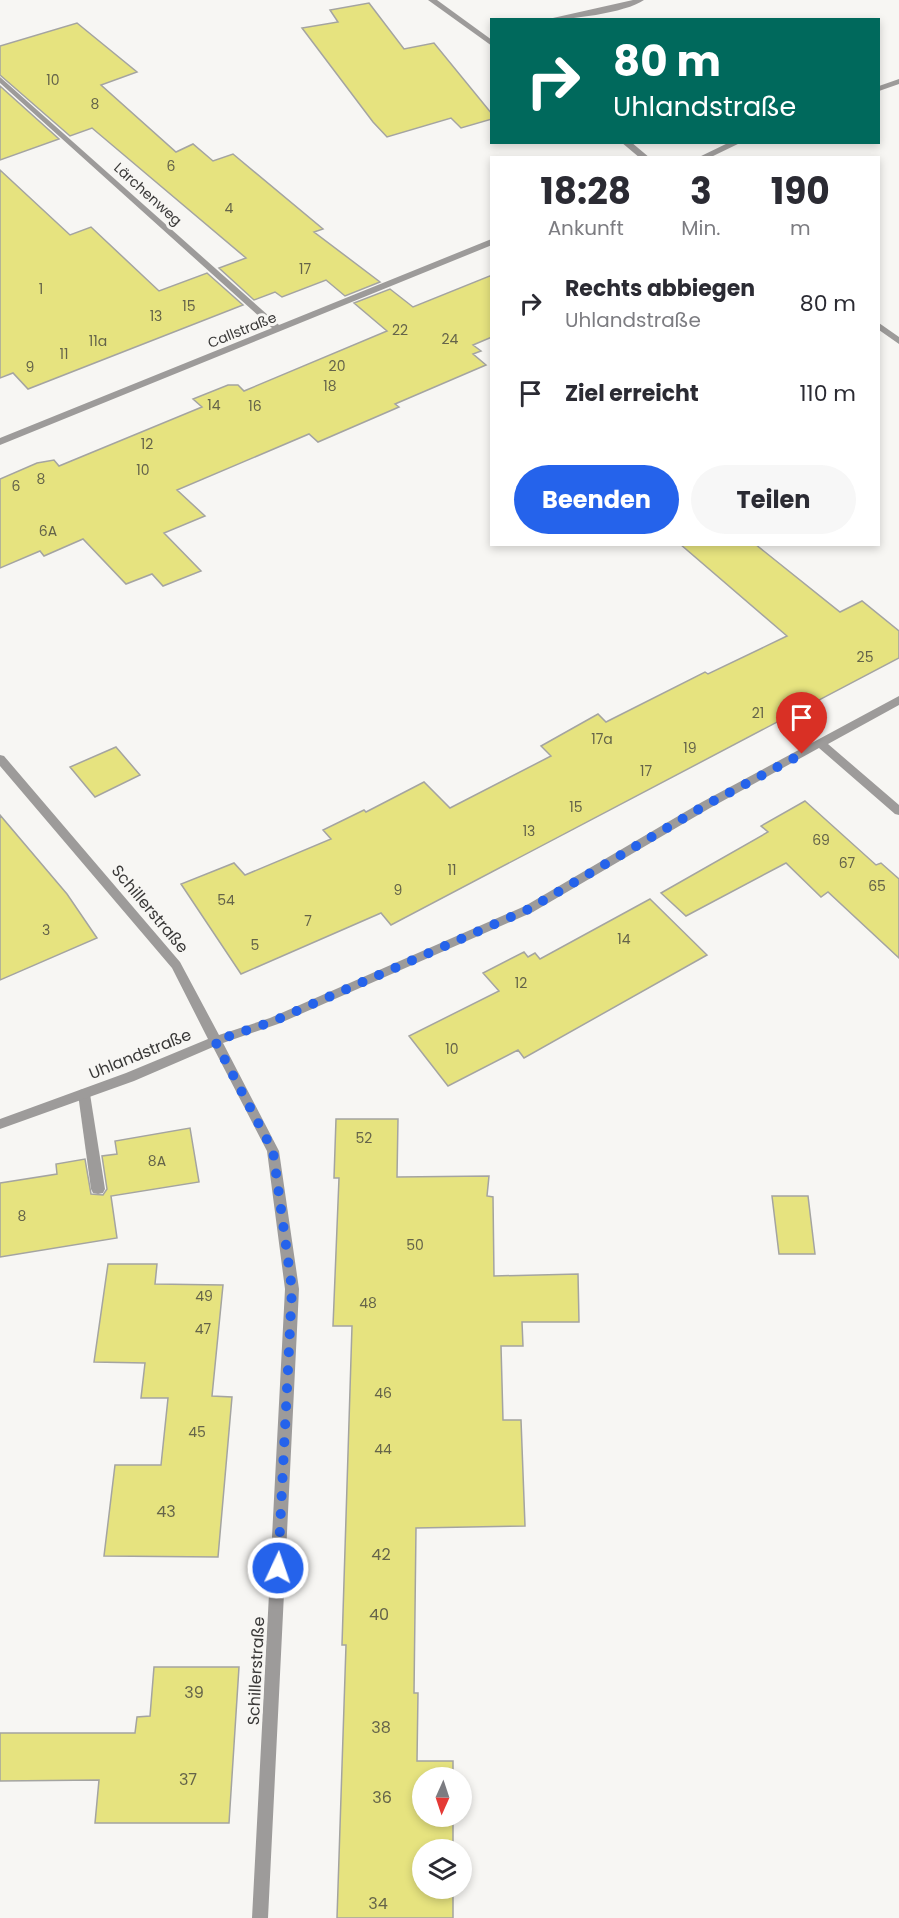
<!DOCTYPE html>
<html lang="de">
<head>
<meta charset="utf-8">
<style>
  body { margin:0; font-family:Poppins,sans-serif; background:#f7f7f7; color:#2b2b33; height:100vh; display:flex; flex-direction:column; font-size:22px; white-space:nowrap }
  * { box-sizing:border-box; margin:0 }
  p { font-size:20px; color:#7c7c81 }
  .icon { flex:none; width:33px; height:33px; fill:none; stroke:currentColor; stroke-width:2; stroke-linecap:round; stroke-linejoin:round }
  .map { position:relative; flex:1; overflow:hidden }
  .side { position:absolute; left:490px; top:156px; width:390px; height:390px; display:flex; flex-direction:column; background:#fff; border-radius:0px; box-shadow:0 3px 9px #0003 }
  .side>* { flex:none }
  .guide { position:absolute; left:490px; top:18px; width:390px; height:126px; border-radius:0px; box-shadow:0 3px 9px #0003; background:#00695c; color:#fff; overflow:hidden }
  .needle { width:39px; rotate:183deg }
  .fabs { position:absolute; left:412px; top:1767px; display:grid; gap:12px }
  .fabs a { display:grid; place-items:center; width:60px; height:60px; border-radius:50%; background:#fff; box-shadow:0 3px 9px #0003; font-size:30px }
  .pin { position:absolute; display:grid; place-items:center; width:51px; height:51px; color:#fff; margin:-62px -26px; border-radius:50% 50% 50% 0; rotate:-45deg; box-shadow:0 0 6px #0007 }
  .pin .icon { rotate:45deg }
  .me { position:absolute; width:66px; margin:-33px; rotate:3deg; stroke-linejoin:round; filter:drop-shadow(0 0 4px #0008) }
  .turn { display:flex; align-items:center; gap:21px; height:126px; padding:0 24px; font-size:27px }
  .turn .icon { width:78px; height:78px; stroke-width:2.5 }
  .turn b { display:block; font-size:42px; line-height:51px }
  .eta { display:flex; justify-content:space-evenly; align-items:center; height:102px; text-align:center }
  .eta b { font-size:36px; font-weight:700; line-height:42px }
  .cta { display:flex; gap:12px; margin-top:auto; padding:12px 24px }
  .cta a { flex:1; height:69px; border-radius:36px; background:#2563eb; color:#fff; font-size:24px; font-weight:700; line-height:69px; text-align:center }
  .cta a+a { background:#f7f7f7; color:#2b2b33 }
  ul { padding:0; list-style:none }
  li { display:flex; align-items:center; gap:18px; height:90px; padding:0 24px }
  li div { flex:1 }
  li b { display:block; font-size:22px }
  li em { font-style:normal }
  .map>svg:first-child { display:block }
</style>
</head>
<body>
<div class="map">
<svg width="899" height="1918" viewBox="0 0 899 1918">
  <rect width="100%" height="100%" fill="#f7f6f3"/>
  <!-- building -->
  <path fill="#e6e37f" stroke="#a4a4a1" stroke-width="1.5" d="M 369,3 L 404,49 L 434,43 L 492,114 L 492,119 L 461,128 L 451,118 L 387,137 L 373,122 L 302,28 L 338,22 L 330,10 Z
    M 77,23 L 137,72 L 101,85 L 176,152 L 193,144 L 213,161 L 233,154 L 323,229 L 314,232 L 380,282 L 345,296 L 326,280 L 282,297 L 275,292 L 254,300 L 219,268 L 246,258 L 92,128 L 70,136 L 0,75 L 0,46 Z
    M 0,86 L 59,139 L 0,160 Z
    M 0,170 L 70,235 L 91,227 L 159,291 L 207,273 L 243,305 L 28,389 L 13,373 L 0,378 Z
    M 492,275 L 492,337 L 473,345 L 481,351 L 473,354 L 486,365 L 395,404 L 399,407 L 318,442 L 309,434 L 177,490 L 205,516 L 164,533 L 201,571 L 163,586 L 152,574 L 126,584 L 83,539 L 44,556 L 40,551 L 0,568 L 0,479 L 37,463 L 54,460 L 59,466 L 202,407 L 193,399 L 228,385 L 238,385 L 244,391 L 387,331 L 354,303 L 390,289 L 413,307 Z
    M 680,544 L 755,544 L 840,612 L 862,601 L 899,631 L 899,658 L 391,925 L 381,913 L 241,974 L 181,884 L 234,863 L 245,875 L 331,839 L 323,830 L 364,810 L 366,812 L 424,782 L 450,808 L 551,756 L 541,746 L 598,714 L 606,722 L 705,672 L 708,674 L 787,636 Z
    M 116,747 L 140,775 L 95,797 L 70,767 Z
    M 805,801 L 876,865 L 881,863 L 899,879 L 899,958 L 828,892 L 821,897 L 786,863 L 686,916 L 661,893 L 768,832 L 761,826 Z
    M 0,815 L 67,894 L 97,938 L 0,980 Z
    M 650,899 L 707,955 L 524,1058 L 518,1050 L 448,1086 L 409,1036 L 499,991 L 483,973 L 524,952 L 528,957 L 535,953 L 540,959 Z
    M 336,1119 L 398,1119 L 397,1177 L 489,1176 L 487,1196 L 493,1197 L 494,1276 L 578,1274 L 579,1322 L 522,1322 L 523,1346 L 501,1346 L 503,1420 L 521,1420 L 525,1526 L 416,1528 L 414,1693 L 418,1693 L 417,1761 L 453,1761 L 453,1778 L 423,1778 L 423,1816 L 453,1816 L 453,1850 L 423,1850 L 423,1888 L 453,1888 L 453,1918 L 337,1918 L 346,1645 L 342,1645 L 352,1326 L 333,1326 L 339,1178 L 334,1178 Z
    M 190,1128 L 199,1182 L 111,1196 L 117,1238 L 0,1257 L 0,1183 L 57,1174 L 56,1164 L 85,1159 L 91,1194 L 103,1195 L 107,1189 L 102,1156 L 117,1154 L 115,1141 Z
    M 772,1196 L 808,1196 L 815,1254 L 779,1254 Z
    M 108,1264 L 157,1264 L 155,1284 L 223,1285 L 212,1396 L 232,1397 L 218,1557 L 104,1556 L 115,1465 L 161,1465 L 168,1398 L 141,1398 L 145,1363 L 94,1362 Z
    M 154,1667 L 239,1667 L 229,1823 L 95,1823 L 99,1780 L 0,1781 L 0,1733 L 135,1733 L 137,1717 L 150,1716 Z"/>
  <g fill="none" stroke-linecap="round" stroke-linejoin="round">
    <!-- service -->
    <path fill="#9d9b9a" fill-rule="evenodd" d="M 84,1089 L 88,1090 L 90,1094 L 105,1189 L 103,1193 L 98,1194 L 93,1193 L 91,1189 L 78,1094 L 80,1090 Z"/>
    <!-- minor -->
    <path fill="#9d9b9a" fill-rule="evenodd" d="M 428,0 L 437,0 L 492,40 L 492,46 Z
      M 633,0 L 644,0 C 626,13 567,20 544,20 Z
      M 0,77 L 279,325 L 489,240 L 492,239 L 492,245 L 0,445 L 0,438 L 272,328 L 0,83 Z
      M 899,79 L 899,84 L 879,91 L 879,86 Z
      M 621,142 L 631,142 L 650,158 L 640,158 Z
      M 730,142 L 742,142 L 709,158 L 697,158 Z
      M 879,323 L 899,337 L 899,344 L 879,330 Z
      M 899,696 L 899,705 L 828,744 L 899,805 L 899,815 L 895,814 L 819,748 L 710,808 L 533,912 L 278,1024 L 223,1043 L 279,1151 L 299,1289 L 268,1918 L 252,1918 L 285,1289 L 267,1151 L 213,1047 L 134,1081 L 0,1129 L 0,1119 L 126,1073 L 208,1039 L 172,968 L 0,766 L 0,755 L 4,756 L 180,962 L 219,1035 L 270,1018 L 525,906 L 702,802 Z"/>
  </g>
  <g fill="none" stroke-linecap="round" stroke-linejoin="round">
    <!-- route -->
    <path stroke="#2563eb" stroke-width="10" stroke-dasharray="0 18" d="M 278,1568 L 292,1289 L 273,1151 L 215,1041 L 274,1021 L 529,909 L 706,805 L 802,754"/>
  </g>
  <g text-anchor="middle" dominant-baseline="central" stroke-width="6" stroke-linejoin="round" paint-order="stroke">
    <!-- number labels -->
    <g font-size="14" fill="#65644a">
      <text x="53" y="80">10</text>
      <text x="95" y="104">8</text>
      <text x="171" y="166">6</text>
      <text x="229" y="208">4</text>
      <text x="305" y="269">17</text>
      <text x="41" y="289">1</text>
      <text x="189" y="306">15</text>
      <text x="156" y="316">13</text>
      <text x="400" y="330">22</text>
      <text x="450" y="339">24</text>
      <text x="98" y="341">11a</text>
      <text x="64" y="354">11</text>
      <text x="337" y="366">20</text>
      <text x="30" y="367">9</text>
      <text x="330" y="386">18</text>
      <text x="214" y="405">14</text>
      <text x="255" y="406">16</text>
      <text x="147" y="444">12</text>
      <text x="143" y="470">10</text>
      <text x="41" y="479">8</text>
      <text x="16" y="486">6</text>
      <text x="48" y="531">6A</text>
      <text x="865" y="657">25</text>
      <text x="758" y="713">21</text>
      <text x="602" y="739">17a</text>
      <text x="690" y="748">19</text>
      <text x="646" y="771">17</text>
      <text x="576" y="807">15</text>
      <text x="529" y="831">13</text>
      <text x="821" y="840">69</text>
      <text x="847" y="863">67</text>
      <text x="452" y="870">11</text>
      <text x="877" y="886">65</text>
      <text x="398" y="890">9</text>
      <text x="226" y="900">54</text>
      <text x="308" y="921">7</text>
      <text x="46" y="930">3</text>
      <text x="624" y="939">14</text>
      <text x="255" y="945">5</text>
      <text x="521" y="983">12</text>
      <text x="452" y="1049">10</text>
      <text x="364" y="1138">52</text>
      <text x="157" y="1161">8A</text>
      <text x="22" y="1216">8</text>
      <text x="415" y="1245">50</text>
      <text x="204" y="1296">49</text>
      <text x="368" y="1303">48</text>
      <text x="203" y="1329">47</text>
      <text x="383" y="1393">46</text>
      <text x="197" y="1432">45</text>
      <text x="383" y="1449">44</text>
    </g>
    <!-- far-street labels -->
    <g font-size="14" fill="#3a3938" stroke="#f7f6f3">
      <text transform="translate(148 194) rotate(42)">Lärchenweg</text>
      <text transform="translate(242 330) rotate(-22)">Callstraße</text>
    </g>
    <!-- street labels -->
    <g font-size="16" fill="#3a3938" stroke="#f7f6f3">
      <text transform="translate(150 909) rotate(50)">Schillerstraße</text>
      <text transform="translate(140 1054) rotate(-22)">Uhlandstraße</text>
      <text transform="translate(256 1671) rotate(-87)">Schillerstraße</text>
    </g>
    <!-- near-number labels -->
    <g font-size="16" fill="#65644a">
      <text x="166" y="1511">43</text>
      <text x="381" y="1554">42</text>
      <text x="379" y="1614">40</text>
      <text x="194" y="1692">39</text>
      <text x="381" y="1727">38</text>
      <text x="188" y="1779">37</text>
      <text x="382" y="1797">36</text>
      <text x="378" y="1903">34</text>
    </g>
  </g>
</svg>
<div class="fabs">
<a><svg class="needle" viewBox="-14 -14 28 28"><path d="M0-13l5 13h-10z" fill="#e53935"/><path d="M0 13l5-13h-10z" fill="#7c7c81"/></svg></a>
<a><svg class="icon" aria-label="layers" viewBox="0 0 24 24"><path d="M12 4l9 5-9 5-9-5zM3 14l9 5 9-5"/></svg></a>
</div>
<div class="pin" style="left:802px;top:754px;background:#d93025"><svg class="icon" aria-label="arrive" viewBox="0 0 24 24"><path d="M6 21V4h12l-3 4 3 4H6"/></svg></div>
<svg class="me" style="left:278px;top:1568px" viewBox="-20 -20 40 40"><circle r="17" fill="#2563eb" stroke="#fff" stroke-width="3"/><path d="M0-11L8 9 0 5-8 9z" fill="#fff"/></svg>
<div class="guide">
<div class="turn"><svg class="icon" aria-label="right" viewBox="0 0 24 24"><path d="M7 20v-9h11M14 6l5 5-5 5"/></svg><div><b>80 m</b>Uhlandstraße</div></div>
</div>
<section class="side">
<div class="eta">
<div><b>18:28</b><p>Ankunft</p></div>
<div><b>3</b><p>Min.</p></div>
<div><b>190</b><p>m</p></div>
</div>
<ul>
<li><svg class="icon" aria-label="right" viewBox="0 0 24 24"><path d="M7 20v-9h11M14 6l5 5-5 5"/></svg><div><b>Rechts abbiegen</b><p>Uhlandstraße</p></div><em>80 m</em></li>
<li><svg class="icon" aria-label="arrive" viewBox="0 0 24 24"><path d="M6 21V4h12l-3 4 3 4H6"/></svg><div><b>Ziel erreicht</b></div><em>110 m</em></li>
</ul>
<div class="cta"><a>Beenden</a><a>Teilen</a></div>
</section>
</div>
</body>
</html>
